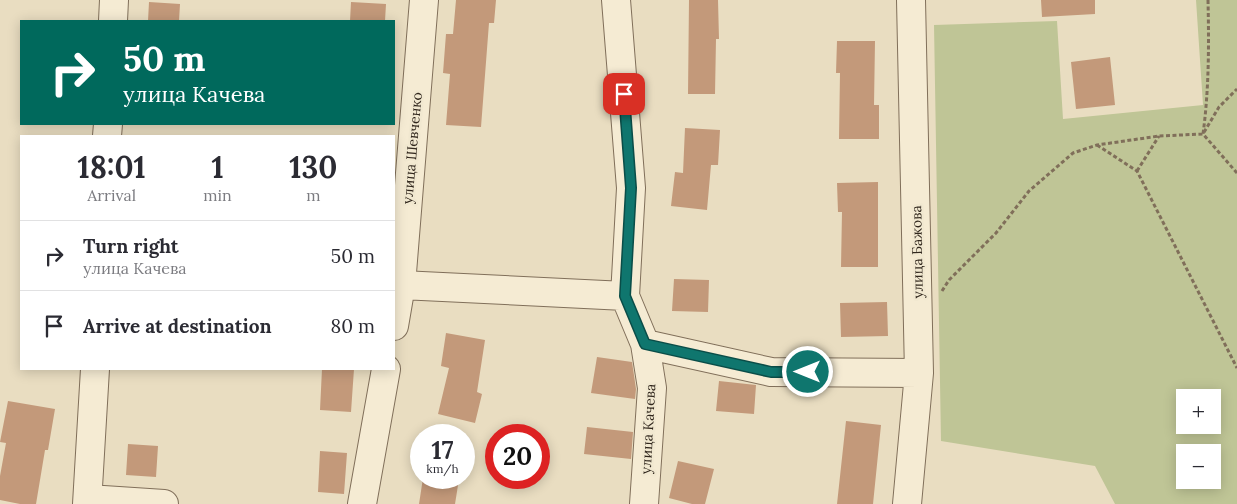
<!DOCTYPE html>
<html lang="en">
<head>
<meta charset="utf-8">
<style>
  body { margin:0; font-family:Lora,serif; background:#f7f7f7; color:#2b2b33; height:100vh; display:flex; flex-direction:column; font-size:19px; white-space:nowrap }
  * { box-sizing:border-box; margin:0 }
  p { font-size:16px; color:#7c7c81 }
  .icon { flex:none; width:28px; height:28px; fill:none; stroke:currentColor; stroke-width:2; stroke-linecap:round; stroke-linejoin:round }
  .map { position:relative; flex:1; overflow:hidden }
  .sheet { position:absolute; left:20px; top:135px; width:375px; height:235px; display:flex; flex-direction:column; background:#fff; border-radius:0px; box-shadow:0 2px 12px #0003 }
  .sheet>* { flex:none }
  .banner { position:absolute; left:20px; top:20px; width:375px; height:105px; border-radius:0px; box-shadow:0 2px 12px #0003; background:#00695c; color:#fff; overflow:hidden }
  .buttons { position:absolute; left:1176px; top:389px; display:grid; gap:10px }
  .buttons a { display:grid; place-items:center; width:45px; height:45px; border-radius:0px; background:#fff; box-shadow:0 2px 12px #0003; font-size:25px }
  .speed { position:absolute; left:410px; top:424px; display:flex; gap:10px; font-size:25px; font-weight:700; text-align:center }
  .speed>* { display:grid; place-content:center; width:65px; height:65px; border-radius:50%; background:#fff; box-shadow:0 2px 12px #0003; line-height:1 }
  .speed small { font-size:12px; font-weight:400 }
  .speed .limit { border:8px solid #d22; background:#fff; color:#111 }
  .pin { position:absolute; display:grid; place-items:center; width:42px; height:42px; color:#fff; margin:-21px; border-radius:10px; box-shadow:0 2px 8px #0006 }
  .me { position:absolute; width:55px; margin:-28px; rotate:270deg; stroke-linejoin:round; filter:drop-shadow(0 0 4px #0008) }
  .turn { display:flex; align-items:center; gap:18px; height:105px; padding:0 20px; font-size:22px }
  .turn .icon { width:65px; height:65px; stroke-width:2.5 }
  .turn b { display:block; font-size:35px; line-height:42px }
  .eta { display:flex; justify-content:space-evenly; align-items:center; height:85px; text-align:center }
  .eta b { font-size:30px; font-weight:700; line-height:35px }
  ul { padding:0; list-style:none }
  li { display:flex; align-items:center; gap:15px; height:70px; padding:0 20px; border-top:1px solid #e1e1e2 }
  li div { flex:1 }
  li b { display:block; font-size:19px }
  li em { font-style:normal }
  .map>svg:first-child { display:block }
</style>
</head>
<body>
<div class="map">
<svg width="1237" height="504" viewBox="0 0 1237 504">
  <rect width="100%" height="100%" fill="#e9ddc1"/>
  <!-- green -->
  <path fill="#bfc596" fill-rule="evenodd" d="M 1196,0 L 1237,0 L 1237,504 L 1115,504 L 1095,466 L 941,441 L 934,25 L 1057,21 L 1063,119 L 1203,105 ZM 1185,398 L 1212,398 L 1212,425 L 1185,425 ZM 1185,452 L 1212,452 L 1212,480 L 1185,480 Z"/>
  <!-- building -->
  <path fill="#c3997a" d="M 456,0 L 496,0 L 494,23 L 489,23 L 481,127 L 446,125 L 450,74 L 443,73 L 446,34 L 453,34 Z
    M 689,0 L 718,0 L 719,39 L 716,39 L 715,94 L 688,94 Z
    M 1041,0 L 1095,0 L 1095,14 L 1042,17 Z
    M 149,2 L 180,4 L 179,21 L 148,21 Z
    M 351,2 L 386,4 L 385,21 L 350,21 Z
    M 837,41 L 875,41 L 874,105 L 879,105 L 879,139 L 839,139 L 840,73 L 836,73 Z
    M 1110,57 L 1115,105 L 1076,109 L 1071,62 Z
    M 685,128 L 720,130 L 718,165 L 711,165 L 707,210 L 671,206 L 675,172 L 683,173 Z
    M 878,182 L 878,267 L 841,267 L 842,212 L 838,212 L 837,183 Z
    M 674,279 L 709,280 L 708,312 L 672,311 Z
    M 887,302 L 888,336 L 841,337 L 840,303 Z
    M 446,333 L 485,340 L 477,392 L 482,394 L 475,423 L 438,414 L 449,368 L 441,366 Z
    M 597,357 L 632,362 L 636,389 L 635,399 L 591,393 Z
    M 322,369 L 354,369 L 351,412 L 320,410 Z
    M 719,381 L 756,385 L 754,414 L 716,411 Z
    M 8,401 L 55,409 L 48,450 L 45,450 L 36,504 L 20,504 L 0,500 L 0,476 L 6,443 L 0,442 Z
    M 846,421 L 881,425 L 873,504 L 837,504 Z
    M 587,427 L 633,432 L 631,459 L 584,454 Z
    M 128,444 L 158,446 L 156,477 L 126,475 Z
    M 320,451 L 347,453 L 344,494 L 318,492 Z
    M 678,461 L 714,469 L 705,504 L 692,504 L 669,498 Z
    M 423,478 L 447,478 L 459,479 L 455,504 L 419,504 Z"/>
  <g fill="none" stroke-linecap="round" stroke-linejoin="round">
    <defs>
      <path id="minor" d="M 616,0 L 631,188 L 625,296 L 645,344 L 652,388 L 644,504
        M 113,21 L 114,0
        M 107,136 L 108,124
        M 401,285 L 625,296
        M 394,326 L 401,285 L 424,0
        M 645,344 L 771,372 L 919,373
        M 88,499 L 164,504
        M 87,504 L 95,369
        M 362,504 L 386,369
        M 907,504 L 919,373 L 911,0"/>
    </defs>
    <!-- minor casing -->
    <use href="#minor" stroke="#806f5a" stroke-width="30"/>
    <!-- path -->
    <path stroke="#806f5a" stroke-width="3" stroke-dasharray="4 2.5" stroke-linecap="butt" d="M 1208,0 C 1209,45 1209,90 1203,134 L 1237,173
      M 1097,145 L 1137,171 L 1237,368
      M 1137,171 L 1159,136
      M 942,291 L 949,280 L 996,233 L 1029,191 L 1073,153 L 1097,145 L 1159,136 L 1203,134 L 1219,107 L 1237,89"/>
    <!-- minor -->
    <use href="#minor" stroke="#f5ebd3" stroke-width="28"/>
  </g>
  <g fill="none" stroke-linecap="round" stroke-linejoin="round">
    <defs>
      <path id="route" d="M 624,94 L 631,188 L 625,296 L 645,344 L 771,372 L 808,372"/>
    </defs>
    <!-- route casing -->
    <use href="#route" stroke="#0a4d48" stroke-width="12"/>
    <!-- route -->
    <use href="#route" stroke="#0f766e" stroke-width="9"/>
  </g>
  <g text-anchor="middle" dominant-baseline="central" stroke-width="5" stroke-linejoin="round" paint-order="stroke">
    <!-- street labels -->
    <g font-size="14" fill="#31271d" stroke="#f1e8d0">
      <text transform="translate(412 148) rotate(-85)">улица Шевченко</text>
      <text transform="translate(917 252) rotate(-91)">улица Бажова</text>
      <text transform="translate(648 429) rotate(-87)">улица Качева</text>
    </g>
  </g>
</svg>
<div class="buttons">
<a>+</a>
<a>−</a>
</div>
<div class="speed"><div>17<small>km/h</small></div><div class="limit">20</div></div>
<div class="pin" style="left:624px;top:94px;background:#d93025"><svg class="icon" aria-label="arrive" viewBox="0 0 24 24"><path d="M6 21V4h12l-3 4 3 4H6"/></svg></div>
<svg class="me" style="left:808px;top:372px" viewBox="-20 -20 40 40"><circle r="17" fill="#0f766e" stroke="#fff" stroke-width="3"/><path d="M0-11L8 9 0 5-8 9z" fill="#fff"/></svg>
<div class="banner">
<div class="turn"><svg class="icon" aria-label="right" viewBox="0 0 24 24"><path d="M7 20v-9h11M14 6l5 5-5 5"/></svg><div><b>50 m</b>улица Качева</div></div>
</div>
<section class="sheet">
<div class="eta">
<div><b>18:01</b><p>Arrival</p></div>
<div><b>1</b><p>min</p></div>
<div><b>130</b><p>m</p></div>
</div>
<ul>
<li><svg class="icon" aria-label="right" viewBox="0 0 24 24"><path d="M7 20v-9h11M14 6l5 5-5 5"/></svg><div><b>Turn right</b><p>улица Качева</p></div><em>50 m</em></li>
<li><svg class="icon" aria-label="arrive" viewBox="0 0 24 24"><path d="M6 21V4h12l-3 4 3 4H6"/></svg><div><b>Arrive at destination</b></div><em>80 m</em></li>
</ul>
</section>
</div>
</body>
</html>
